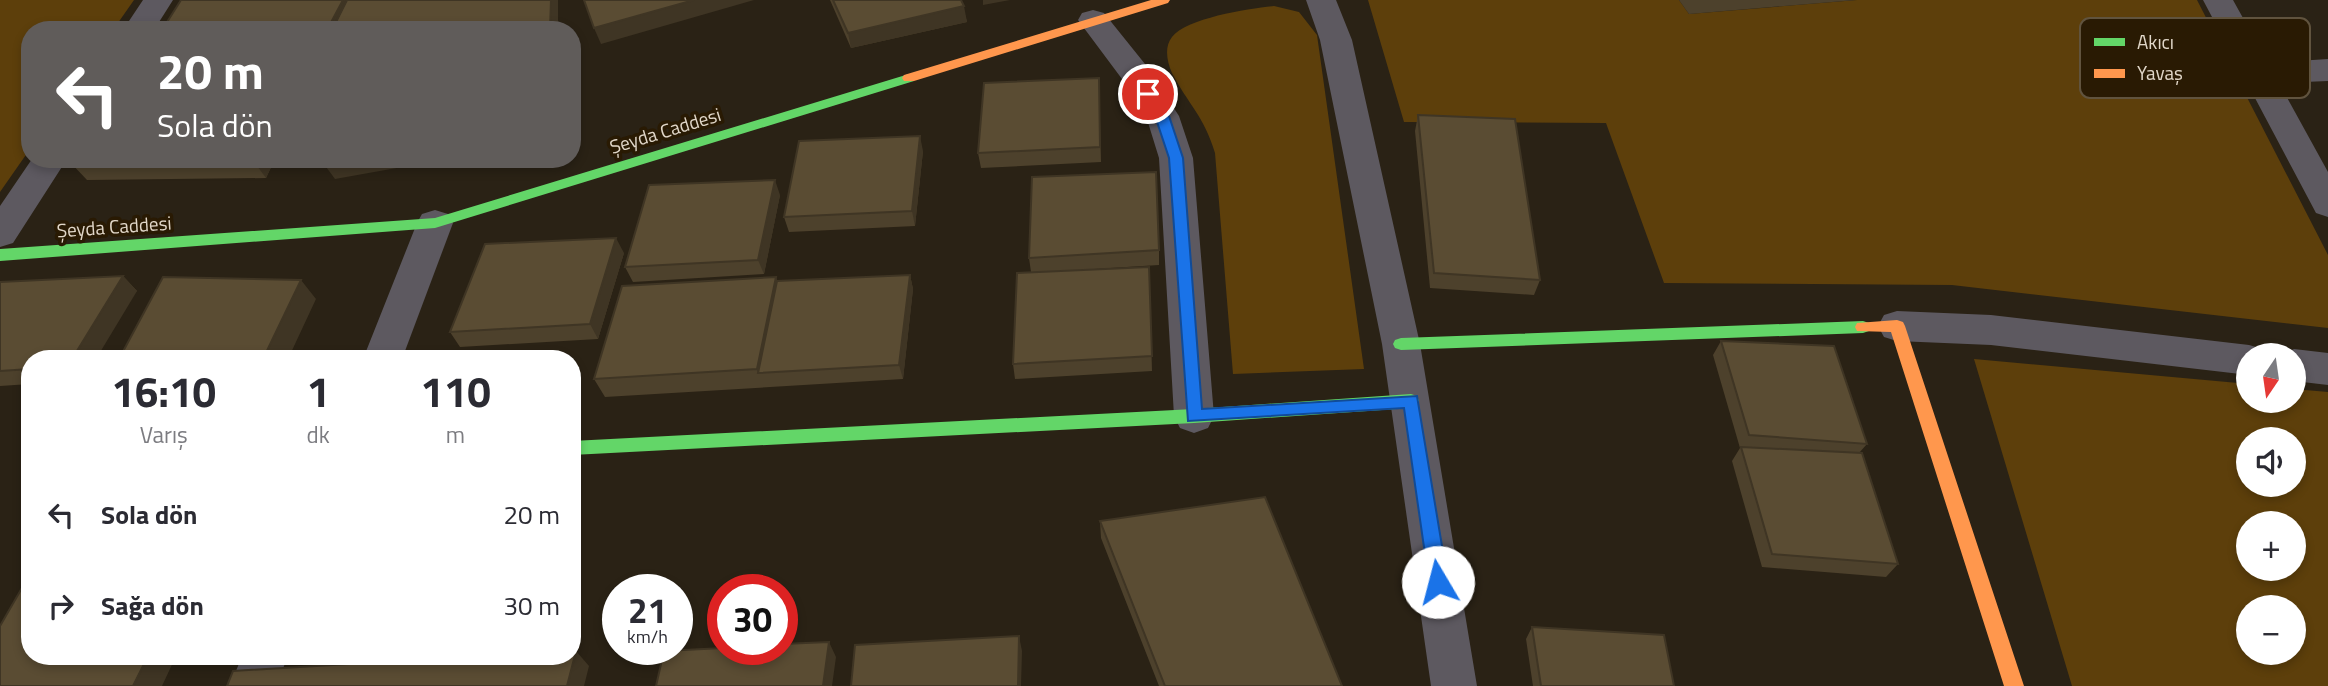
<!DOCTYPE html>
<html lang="tr">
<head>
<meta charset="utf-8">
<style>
  body { margin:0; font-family:"Titillium Web",sans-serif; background:#f2f2f3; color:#2b2b33; height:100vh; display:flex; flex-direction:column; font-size:26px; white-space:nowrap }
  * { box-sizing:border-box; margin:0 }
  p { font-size:23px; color:#7c7c81 }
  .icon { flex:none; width:38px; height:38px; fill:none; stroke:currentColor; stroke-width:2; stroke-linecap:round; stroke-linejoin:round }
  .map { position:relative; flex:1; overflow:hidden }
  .drawer { position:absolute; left:21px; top:350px; width:560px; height:315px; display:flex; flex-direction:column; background:#fff; border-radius:28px; box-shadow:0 4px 10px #0003 }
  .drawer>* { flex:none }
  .top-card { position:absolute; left:21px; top:21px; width:560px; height:147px; border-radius:28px; box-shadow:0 4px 10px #0003; background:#605c5a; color:#fff; overflow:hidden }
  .needle { width:46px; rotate:193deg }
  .tools { position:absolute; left:2236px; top:343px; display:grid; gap:14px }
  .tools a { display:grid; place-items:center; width:70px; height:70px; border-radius:50%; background:#fff; box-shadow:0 4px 10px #0003; font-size:35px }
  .speed { position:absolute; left:602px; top:574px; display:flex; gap:14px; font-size:35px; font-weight:700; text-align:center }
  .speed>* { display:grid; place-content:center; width:91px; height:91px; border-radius:50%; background:#fff; box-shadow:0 4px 10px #0003; line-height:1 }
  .speed small { font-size:18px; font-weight:400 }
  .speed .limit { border:10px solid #d22; background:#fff; color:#111 }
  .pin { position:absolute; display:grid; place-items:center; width:60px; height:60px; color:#fff; margin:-30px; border:4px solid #fff; border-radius:50%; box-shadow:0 2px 7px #0007 }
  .me { position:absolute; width:77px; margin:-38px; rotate:352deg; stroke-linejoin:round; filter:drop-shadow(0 0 5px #0008) }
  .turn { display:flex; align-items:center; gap:24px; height:147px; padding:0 21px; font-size:32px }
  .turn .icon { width:91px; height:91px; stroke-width:2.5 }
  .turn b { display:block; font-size:49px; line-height:60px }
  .eta { display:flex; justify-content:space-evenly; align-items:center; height:119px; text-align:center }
  .eta b { font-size:42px; font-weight:700; line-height:49px }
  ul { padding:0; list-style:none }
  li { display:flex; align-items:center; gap:21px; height:91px; padding:0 21px }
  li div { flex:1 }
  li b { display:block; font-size:26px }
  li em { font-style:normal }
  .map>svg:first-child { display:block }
</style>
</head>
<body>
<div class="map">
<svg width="2328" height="686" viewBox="0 0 2328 686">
  <rect width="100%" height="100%" fill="#2a2215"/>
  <!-- green -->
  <path fill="#5d3f0b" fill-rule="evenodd" d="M 0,0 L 134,0 L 113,30 L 30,30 L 30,149 L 0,192 Z
    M 1368,0 L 1679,0 L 1689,14 L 1857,0 L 2197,0 L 2328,255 L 2328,328 L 1952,285 L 1664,283 L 1606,123 L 1404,122 Z
    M 1274,6 L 1299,12 L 1317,35 L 1364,369 L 1233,374 L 1215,153 C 1204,116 1188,104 1172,73 C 1167,62 1164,47 1172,37 C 1186,18 1251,8 1274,6 Z
    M 1974,359 L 2249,384 L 2249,401 L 2294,401 L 2294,389 L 2328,392 L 2328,686 L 2072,686 ZM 2249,439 L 2294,439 L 2294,485 L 2249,485 ZM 2249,523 L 2294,523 L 2294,569 L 2249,569 ZM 2249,607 L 2294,607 L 2294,653 L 2249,653 Z"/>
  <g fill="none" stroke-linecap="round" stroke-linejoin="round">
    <!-- street -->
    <path fill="#5d5960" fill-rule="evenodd" d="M 143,0 L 173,0 L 154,30 L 123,30 Z
      M 1306,0 L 1336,0 L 1352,40 L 1420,344 L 1477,686 L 1431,686 L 1382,344 L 1320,40 Z
      M 2203,0 L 2233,0 L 2268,63 L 2328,59 L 2328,81 L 2279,83 L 2328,172 L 2328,217 L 2316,213 Z
      M 1093,10 L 1104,13 L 1145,64 L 1179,116 L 1193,158 L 1214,416 L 1208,428 L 1194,433 L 1180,428 L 1174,416 L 1159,158 L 1146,116 L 1122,79 L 1078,20 L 1082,13 Z
      M 32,159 L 67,159 L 13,243 L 0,247 L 0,206 Z
      M 435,210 L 448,214 L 453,223 L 402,359 L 363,359 L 417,223 L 422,214 Z
      M 1897,311 L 1991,315 L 2249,345 L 2263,349 L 2266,355 L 2249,355 L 2249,375 L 1991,345 L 1897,341 L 1884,337 L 1878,326 L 1884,315 Z
      M 2294,349 L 2328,353 L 2328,385 L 2294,381 L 2294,355 L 2280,355 Z
      M 242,656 L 288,656 L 276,686 L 230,686 Z"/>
    <!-- fast -->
    <path fill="#63d668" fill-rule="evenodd" d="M 909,74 L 914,75 L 914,81 L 435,228 L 0,261 L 0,249 L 435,218 Z
      M 1863,321 L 1869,323 L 1871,327 L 1869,331 L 1863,333 L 1401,350 L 1395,348 L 1393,344 L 1395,340 L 1401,338 Z
      M 1411,394 L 1417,396 L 1419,401 L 1417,406 L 1411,408 L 1194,423 L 572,455 L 572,441 L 1194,409 Z"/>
    <!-- slow -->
    <path fill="#ff974d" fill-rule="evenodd" d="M 1151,0 L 1170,0 L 1168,3 L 914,81 L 904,81 L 902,78 L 904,75 Z
      M 1897,320 L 1903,322 L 1905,326 L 2024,686 L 2004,686 L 1891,332 L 1857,331 L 1855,327 L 1857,323 Z"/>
  </g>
  <!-- wall -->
  <path fill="#4d412c" d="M 830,0 L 961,0 L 967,22 L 851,48 Z
    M 1679,0 L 1856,0 L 1689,14 Z
    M 1099,78 L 1101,162 L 981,168 L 978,153 Z
    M 1418,115 L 1540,280 L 1534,295 L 1430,288 L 1415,131 Z
    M 923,151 L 915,226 L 789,232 L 784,217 Z
    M 70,159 L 275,159 L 266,178 L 87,180 L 69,161 Z
    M 780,195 L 764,274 L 633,282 L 625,267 Z
    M 1159,250 L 1159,265 L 1079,270 L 1149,267 L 1152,371 L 1015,379 L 1013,364 L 1031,272 L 1029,258 Z
    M 624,253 L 598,339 L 460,347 L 450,332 Z
    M 910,275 L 913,289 L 903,379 L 605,397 L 594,379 L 776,277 L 777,281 Z
    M 123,276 L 137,291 L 30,359 L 30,384 L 0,386 L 0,282 Z
    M 1721,341 L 1867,444 L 1859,453 L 1898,564 L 1886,577 L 1762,567 L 1732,461 L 1740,448 L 1713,355 Z
    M 1100,521 L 1342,686 L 1159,686 L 1101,538 Z
    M 1532,627 L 1674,686 L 1533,686 L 1526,639 Z"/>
  <!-- shaded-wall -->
  <path fill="#3f3524" d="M 343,0 L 353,0 L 349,30 L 327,30 Z
    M 551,0 L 558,0 L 558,30 L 550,30 Z
    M 694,0 L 754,0 L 601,44 L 594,28 Z
    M 983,0 L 1010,0 L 983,5 Z
    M 964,6 L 967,22 L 851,48 L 848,33 Z
    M 920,136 L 923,151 L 915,226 L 912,211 Z
    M 252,159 L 275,159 L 266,178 Z
    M 325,159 L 447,159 L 335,179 L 321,160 Z
    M 775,180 L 780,195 L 764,274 L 758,260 Z
    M 616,238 L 624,253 L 598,339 L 590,324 Z
    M 910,275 L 913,289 L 903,379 L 899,365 Z
    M 123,276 L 137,291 L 96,359 L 72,359 Z
    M 776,277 L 782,295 L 758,373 L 757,369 Z
    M 301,280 L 316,299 L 288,359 L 263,359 Z
    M 1019,636 L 1022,651 L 1021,686 L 1018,686 Z
    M 829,642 L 836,657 L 832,686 L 823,686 Z
    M 576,651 L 589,666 L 584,686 L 567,686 Z
    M 148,656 L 176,656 L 162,686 L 133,686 Z"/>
  <!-- building -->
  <path fill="#5a4c33" stroke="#3f3524" stroke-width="2" d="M 181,0 L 343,0 L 327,30 L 162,30 Z
    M 347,0 L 551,0 L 550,30 L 332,30 Z
    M 584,0 L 694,0 L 594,28 Z
    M 833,0 L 961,0 L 964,6 L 848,33 Z
    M 1099,78 L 1100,147 L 978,153 L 984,83 Z
    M 1418,115 L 1515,119 L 1540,280 L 1434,273 Z
    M 920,136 L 912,211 L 784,217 L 799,141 Z
    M 70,159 L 183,159 L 69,161 Z
    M 1156,172 L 1159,250 L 1029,258 L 1032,177 Z
    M 775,180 L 758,260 L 625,267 L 649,185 Z
    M 616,238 L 590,324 L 450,332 L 485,244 Z
    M 1149,267 L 1152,356 L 1013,364 L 1017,273 Z
    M 910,275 L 899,365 L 758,373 L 777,281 Z
    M 123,276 L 72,359 L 30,359 L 30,369 L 0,371 L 0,282 Z
    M 163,277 L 301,280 L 263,359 L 119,359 Z
    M 776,277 L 757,369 L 594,379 L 622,286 Z
    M 1721,341 L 1834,346 L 1867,444 L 1749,435 Z
    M 1741,447 L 1862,453 L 1898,564 L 1772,554 Z
    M 1265,497 L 1342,686 L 1165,686 L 1100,521 Z
    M 30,574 L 30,656 L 148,656 L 133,686 L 0,686 L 0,626 Z
    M 1532,627 L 1664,635 L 1674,686 L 1541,686 Z
    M 1019,636 L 1018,686 L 851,686 L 855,645 Z
    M 829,642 L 823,686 L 656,686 L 664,651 L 723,648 L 723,649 L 782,649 L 782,644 Z
    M 572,651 L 576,651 L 567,686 L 227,686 L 233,671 L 483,656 L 572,656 Z"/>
  <!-- route -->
  <path fill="#1a73e8" stroke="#114b97" stroke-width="2" d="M 1148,89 L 1153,91 L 1169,116 L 1183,158 L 1202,409 L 1417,396 L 1448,582 L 1445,588 L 1432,588 L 1429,582 L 1404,408 L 1188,421 L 1169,158 L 1155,116 L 1141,94 Z"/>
  <g text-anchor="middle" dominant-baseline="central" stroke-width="7" stroke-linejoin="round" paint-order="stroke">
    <!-- street labels -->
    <g font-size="19" fill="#e1d7c9" stroke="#291a03">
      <text transform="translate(665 130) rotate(-17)">Şeyda Caddesi</text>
      <text transform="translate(114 226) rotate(-4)">Şeyda Caddesi</text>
    </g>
  </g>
  <!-- legend -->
  <rect x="2080" y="18" width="230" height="80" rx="10" fill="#291a03" stroke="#60533e" stroke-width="2"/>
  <rect x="2094" y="38" width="31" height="8" fill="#63d668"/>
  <rect x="2094" y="69" width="31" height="9" fill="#ff974d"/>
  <g font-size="19" fill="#e1d7c9">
    <text x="2137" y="49">Akıcı</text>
    <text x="2137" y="80">Yavaş</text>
  </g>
</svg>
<div class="tools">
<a><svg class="needle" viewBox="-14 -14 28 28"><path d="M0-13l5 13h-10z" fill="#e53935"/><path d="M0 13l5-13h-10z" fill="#7c7c81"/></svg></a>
<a><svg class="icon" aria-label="sound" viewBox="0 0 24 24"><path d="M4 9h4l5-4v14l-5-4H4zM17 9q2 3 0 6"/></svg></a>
<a>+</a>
<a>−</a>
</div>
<div class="speed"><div>21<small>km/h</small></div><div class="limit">30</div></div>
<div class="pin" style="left:1148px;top:94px;background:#d93025"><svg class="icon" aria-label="arrive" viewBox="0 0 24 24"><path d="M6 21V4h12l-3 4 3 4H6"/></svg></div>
<svg class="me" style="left:1438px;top:582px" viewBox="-20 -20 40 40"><circle r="19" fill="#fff"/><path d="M0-13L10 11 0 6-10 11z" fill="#1a73e8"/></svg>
<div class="top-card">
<div class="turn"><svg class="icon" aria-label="left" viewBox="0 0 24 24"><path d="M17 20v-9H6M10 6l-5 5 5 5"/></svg><div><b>20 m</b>Sola dön</div></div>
</div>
<section class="drawer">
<div class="eta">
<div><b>16:10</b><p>Varış</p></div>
<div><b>1</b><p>dk</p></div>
<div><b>110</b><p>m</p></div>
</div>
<ul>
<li><svg class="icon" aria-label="left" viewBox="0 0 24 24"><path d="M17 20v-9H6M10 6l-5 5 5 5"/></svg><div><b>Sola dön</b></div><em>20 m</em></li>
<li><svg class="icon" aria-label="right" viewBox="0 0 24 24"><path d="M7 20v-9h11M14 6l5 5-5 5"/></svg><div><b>Sağa dön</b></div><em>30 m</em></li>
</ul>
</section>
</div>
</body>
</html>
